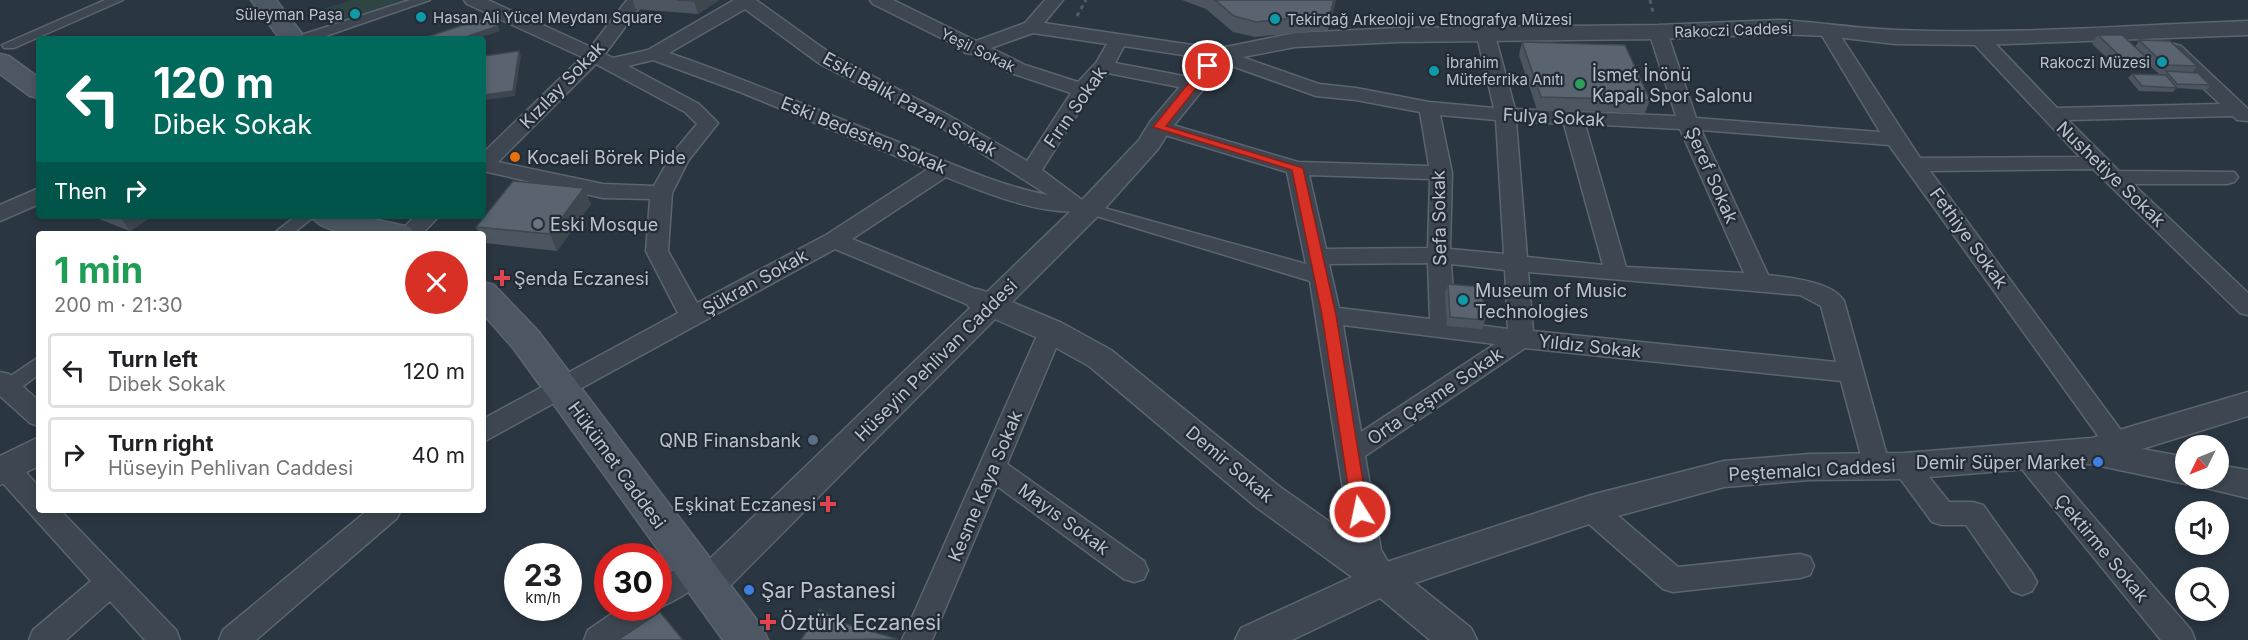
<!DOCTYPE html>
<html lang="en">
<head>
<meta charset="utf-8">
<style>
  body { margin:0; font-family:Inter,sans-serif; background:#f6f6f6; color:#202124; height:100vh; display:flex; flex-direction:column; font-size:22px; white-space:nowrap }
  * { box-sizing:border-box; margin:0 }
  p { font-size:20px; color:#757577 }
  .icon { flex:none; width:33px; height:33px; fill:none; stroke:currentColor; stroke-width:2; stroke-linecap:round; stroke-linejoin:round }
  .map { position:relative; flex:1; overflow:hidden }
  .sheet { position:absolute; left:36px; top:231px; width:450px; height:282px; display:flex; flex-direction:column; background:#fff; border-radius:6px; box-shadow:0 3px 9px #0003 }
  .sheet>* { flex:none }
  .guide { position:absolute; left:36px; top:36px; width:450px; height:183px; border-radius:6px; box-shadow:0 3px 9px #0003; background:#00695c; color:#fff; overflow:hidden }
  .needle { width:39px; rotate:227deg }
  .controls { position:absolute; left:2175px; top:435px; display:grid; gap:12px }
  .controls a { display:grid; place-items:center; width:54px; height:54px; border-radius:50%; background:#fff; box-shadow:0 3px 9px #0003; font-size:30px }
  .speed { position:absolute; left:504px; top:543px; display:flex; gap:12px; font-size:30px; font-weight:700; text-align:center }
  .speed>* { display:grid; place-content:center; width:78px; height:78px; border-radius:50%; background:#fff; box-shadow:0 3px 9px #0003; line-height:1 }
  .speed small { font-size:15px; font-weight:400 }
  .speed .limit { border:9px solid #d22; background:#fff; color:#111 }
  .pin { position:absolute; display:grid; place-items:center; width:51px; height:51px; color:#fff; margin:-26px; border:3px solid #fff; border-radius:50%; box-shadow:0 2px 6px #0007 }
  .me { position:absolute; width:66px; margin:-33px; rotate:350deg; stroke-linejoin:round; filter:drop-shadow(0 0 4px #0008) }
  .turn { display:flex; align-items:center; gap:21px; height:126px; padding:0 18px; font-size:27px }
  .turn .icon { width:78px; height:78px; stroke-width:2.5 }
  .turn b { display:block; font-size:42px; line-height:51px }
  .then { display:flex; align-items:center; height:57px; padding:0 18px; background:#0003; gap:12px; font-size:22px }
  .round { display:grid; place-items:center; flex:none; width:63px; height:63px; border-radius:32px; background:#f6f6f6 }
  .summary { display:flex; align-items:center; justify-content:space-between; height:102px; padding:0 18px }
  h1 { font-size:36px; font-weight:700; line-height:45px; color:#1e9e55 }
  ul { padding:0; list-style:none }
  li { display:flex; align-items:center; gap:18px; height:75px; margin:0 12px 9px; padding:0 6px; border:3px solid #e0e0e0; border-radius:6px }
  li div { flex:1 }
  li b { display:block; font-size:22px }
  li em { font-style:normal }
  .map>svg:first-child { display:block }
</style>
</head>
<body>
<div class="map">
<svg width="2248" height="640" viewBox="0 0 2248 640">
  <rect width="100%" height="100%" fill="#2a3641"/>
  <!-- green -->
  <path fill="#2f4544" d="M 352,0 L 416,0 L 333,27 L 323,9 Z"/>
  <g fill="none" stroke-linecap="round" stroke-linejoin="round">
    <defs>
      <path id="pedestrian" d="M 105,0 L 123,0 L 14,48 L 4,48 L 2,45 Z
        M 410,0 L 430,0 L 317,39 L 296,39 L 298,36 Z
        M 296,216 L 315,216 L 292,234 L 273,234 Z
        M 39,357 L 39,374 L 13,394 L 0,394 L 0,383 Z"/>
      <path id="minor" d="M 464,0 L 488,0 L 591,47 L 627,0 L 645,0 L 605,54 L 613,58 L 648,50 L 734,0 L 756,0 L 834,56 L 948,115 L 1027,161 L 1071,93 L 1011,73 L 974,54 L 965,53 L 963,49 L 873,4 L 870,0 L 893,0 L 976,41 L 1025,23 L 1045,0 L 1063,0 L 1044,23 L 1219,49 L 1319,84 L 1356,88 L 1429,102 L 1494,108 L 1476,32 L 1485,27 L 1494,32 L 1515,109 L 1676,116 L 1649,32 L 1658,27 L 1667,32 L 1696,118 L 1880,132 L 1818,29 L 1827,24 L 1836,29 L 1920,158 L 2080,157 L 1972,42 L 1970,38 L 1972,34 L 1986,34 L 2057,108 L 2220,104 L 2167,54 L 2165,50 L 2174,44 L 2181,46 L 2248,109 L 2248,121 L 2237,120 L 2233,116 L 2068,120 L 2119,171 L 2234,172 L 2238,177 L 2234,182 L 2227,184 L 2133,184 L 2248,293 L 2248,315 L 2240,313 L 2093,169 L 1930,171 L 2131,444 L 2127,451 L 2118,454 L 2109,451 L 1889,145 L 1701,130 L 1768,275 C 1790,278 1832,281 1844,301 L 1890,467 L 1887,475 L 1877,478 L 1867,475 L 1864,467 L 1841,381 L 1525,348 L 1365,456 L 1381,550 L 1397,577 L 1392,586 L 1382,589 L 1372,586 L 1353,552 L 1310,281 L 1080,211 C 1039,215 983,192 946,177 L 852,239 L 985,293 L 989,299 L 985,305 L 977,307 L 969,305 L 835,249 L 483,442 L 483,419 L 678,313 L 646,251 L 650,199 L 603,198 L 483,171 L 483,153 L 582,57 L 467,4 ZM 745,9 L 820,64 L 934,123 L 1048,195 C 997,185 950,163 903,144 C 825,113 748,80 669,53 ZM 1033,33 L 1107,44 L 1096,63 L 1078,82 L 1025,65 L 991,48 ZM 1124,46 L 1215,60 L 1316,96 L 1356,100 L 1420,112 L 1429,166 L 1298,162 L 1166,123 L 1152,123 L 1149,127 L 1152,131 L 1287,172 L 1306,264 L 1086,203 L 1042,170 L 1091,92 L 1108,73 L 1194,90 L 1204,84 L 1194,78 L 1115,63 ZM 653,60 L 740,92 L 928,169 L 826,235 L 697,303 L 668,251 L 672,193 L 688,161 L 718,123 L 699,104 L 628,66 ZM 596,64 L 685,112 L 697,124 L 672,154 L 654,186 L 603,184 L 498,162 ZM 1440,115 L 1496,120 L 1504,254 L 1450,249 L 1452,173 ZM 1516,121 L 1564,124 L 1603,265 L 1527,257 ZM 1585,124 L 1680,129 L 1744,273 L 1626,267 ZM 1309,175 L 1430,179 L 1428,248 L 1326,249 ZM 1428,263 L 1430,319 L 1339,308 L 1329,264 ZM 1451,264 L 1505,270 L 1508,329 L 1455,322 ZM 1528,272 L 1800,295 L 1821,306 L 1836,362 L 1533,331 ZM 1343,325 L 1495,344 L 1361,432 Z
        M 39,188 L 39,204 L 0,221 L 0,205 Z
        M 415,216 L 439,216 L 422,234 L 398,234 Z
        M 1051,322 L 1060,325 L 1063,331 L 1007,464 L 1144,561 L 1148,570 L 1144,579 L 1134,582 L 1124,579 L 997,486 L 932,640 L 902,640 L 1039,331 L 1042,325 Z
        M 0,372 L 9,374 L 39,401 L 39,426 L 30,423 L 0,396 Z
        M 2025,445 L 2034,448 L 2191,630 L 2195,640 L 2161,640 L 2016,462 L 2012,455 L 2016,448 Z
        M 1904,455 L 1914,458 L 1949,502 L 1973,502 L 1983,505 L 2032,573 L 2037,582 L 2032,591 L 2022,595 L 2012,591 L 1966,525 L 1942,525 L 1932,522 L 1891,466 L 1894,458 Z
        M 6,458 L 16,461 L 39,487 L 39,510 L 60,510 L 176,630 L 180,640 L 145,640 L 110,601 L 66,640 L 29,640 L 33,630 L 91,581 L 0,480 L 0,460 Z
        M 1591,498 L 1601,501 L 1678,567 L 1800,554 L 1810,557 L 1814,566 L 1810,575 L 1800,578 L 1673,592 L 1663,589 L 1581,517 L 1577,509 L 1581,501 Z
        M 368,510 L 401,510 L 397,518 L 256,640 L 219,640 L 223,630 Z
        M 695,558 L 705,561 L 709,570 C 701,587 675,601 658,608 L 657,608 L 658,579 Z
        M 620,608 L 657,608 L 652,617 L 622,640 L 584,640 L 588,630 Z"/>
      <path id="tertiary" d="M 1779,20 C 1819,22 1858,29 1897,30 C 2014,35 2131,25 2248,21 L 2248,35 L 1979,45 L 1895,44 L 1827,36 L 1779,34 L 1658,39 L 1398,42 L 1295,47 L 1227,60 L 1170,130 L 1158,149 L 1099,215 L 1012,302 L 1062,323 L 1111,350 L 1280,487 L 1387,562 L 1591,495 L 1724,461 L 1810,454 L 1904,453 L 2092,438 L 2248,392 L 2248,416 L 2142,449 L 2186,457 L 2186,478 L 2199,478 L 2198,480 L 2186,484 L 2091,464 L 1904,479 L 1810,480 L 1724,487 L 1592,523 L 1415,583 L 1471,628 L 1477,640 L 1430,640 L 1380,598 L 1292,640 L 1235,640 L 1241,628 L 1352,577 L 1256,507 L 1089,366 L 1040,339 L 995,319 L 719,597 L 706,602 L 693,597 L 688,586 L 693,575 L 970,308 L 962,299 L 967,292 L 977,289 L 987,292 L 1079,203 L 1139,140 L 1150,122 L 1211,50 L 1295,33 L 1398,28 L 1658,25 Z
        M 39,437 L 39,466 L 0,485 L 0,456 Z
        M 2218,465 L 2248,470 L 2248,498 L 2206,488 L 2201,478 L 2218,478 Z"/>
      <path id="secondary" d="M 251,0 L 276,0 L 306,39 L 280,39 Z
        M 0,54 L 9,56 L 39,78 L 39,98 L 30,96 L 0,74 Z
        M 311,216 L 359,216 L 410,227 L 414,234 C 388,234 326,240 311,216 Z
        M 483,282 L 494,285 L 538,331 L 762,627 L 768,640 L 723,640 L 514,349 L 483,314 Z"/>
    </defs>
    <!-- pedestrian casing -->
    <use href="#pedestrian" stroke="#5c656e" stroke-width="3"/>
    <!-- minor casing -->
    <use href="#minor" stroke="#5c656e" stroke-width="3"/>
    <!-- tertiary casing -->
    <use href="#tertiary" stroke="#5c656e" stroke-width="3"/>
    <!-- secondary casing -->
    <use href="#secondary" stroke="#5c656e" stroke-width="3"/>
    <!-- path -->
    <path stroke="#4e6162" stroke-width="3" stroke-dasharray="4 4" stroke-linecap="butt" d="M 1650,0 L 1653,12
      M 1077,16 L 1086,0"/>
    <!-- pedestrian -->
    <use href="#pedestrian" fill="#3e4751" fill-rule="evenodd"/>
    <!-- minor -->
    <use href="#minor" fill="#3e4751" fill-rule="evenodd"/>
    <!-- tertiary -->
    <use href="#tertiary" fill="#3e4751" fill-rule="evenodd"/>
    <!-- secondary -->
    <use href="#secondary" fill="#4d5763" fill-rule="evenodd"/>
  </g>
  <!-- wall -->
  <path fill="#4d5660" d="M 633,0 L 719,0 L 698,14 L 635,9 Z
    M 1182,0 L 1336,0 L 1328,30 L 1255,37 L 1233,32 L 1206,9 Z
    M 2098,35 L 2135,47 L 2139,40 L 2197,66 L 2192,73 L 2210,85 L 2207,90 L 2176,88 L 2173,92 L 2139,91 L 2128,78 L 2132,74 L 2163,75 L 2164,74 L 2159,74 L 2145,61 L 2141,67 L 2117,67 L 2092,44 Z
    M 1522,42 L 1650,100 L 1645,113 L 1537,110 L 1519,55 Z
    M 591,204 L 557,251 L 484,243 L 483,241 L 483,234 L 479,234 L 476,227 Z
    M 91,216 L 153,216 L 130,231 Z
    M 1448,284 L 1485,320 L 1482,329 L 1447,326 L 1445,293 Z"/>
  <!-- shaded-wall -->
  <path fill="#3e464e" d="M 696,0 L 719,0 L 698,14 L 694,1 Z
    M 1334,0 L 1336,0 L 1335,6 L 1328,30 L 1330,14 Z
    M 498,26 L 500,31 L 476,39 L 460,39 Z
    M 519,51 L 521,56 L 515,96 L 483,100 L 483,95 Z
    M 584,188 L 591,204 L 557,251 L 550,234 Z
    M 122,216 L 153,216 L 130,231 L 120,217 Z"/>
  <!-- building -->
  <path fill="#596470" stroke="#3e464e" stroke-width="1.5" d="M 677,0 L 696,0 L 694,1 Z
    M 1215,0 L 1334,0 L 1330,14 L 1256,22 L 1234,16 Z
    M 490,16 L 498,26 L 460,39 L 421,39 Z
    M 2098,35 L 2122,35 L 2147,58 L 2123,59 Z
    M 2139,40 L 2170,41 L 2197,66 L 2165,65 Z
    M 1522,42 L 1625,45 L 1650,100 L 1541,97 Z
    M 519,51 L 513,91 L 483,95 L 483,56 Z
    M 2166,71 L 2198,73 L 2210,85 L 2177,84 Z
    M 2132,74 L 2166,75 L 2177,88 L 2142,86 Z
    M 513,181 L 584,188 L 550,234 L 476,227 Z
    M 1448,284 L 1482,287 L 1485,320 L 1450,317 Z
    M 820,609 L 843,623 L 898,639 L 801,640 Z
    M 660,612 L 683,640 L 618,640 Z"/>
  <!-- route -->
  <path fill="#d93025" stroke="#8d1f18" stroke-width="1.5" d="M 1204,64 L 1214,66 L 1166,126 L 1303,168 L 1336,315 L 1368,512 L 1366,517 L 1355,517 L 1352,512 L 1322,315 L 1292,170 L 1153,127 Z"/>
  <!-- markers -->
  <g fill="#0f9aa8" stroke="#232c36" stroke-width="2">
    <circle cx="355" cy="14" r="6"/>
    <circle cx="421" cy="17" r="6"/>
    <circle cx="1275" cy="19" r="6"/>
    <circle cx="2162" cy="62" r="6"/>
    <circle cx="1434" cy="71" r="6"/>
    <circle cx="1463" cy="300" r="6"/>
  </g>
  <circle fill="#2e9e5b" stroke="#232c36" stroke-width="2" cx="1580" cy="84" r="6"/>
  <circle fill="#e8710a" stroke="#232c36" stroke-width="2" cx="515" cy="157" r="6"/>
  <circle fill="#6b7280" stroke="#232c36" stroke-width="2" cx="538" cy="224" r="6"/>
  <g fill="#e0444e" stroke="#232c36" stroke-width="2">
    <path d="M499 269h6v6h6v6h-6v6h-6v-6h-6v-6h6z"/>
    <path d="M825 495h6v6h6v6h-6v6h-6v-6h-6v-6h6z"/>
    <path d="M765 613h6v6h6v6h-6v6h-6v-6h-6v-6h6z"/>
  </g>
  <circle fill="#5c6f8a" stroke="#232c36" stroke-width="2" cx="813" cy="440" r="6"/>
  <g fill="#3f7fe0" stroke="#232c36" stroke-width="2">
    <circle cx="2098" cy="462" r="6"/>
    <circle cx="749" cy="590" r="6"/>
  </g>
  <g text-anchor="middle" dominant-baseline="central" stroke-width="4.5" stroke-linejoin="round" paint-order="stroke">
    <!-- far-poi labels -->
    <g font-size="15" fill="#bbc2cb" stroke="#232c36" text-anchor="start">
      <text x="343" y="14" text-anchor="end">Süleyman Paşa</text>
      <text x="433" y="17">Hasan Ali Yücel Meydanı Square</text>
      <text x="1287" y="19">Tekirdağ Arkeoloji ve Etnografya Müzesi</text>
      <text x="1446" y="62">İbrahim<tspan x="1446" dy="17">Müteferrika Anıtı</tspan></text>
      <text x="2150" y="62" text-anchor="end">Rakoczi Müzesi</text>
    </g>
    <!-- far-street labels -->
    <g font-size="15" fill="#bbc2cb" stroke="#232c36">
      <text transform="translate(1733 30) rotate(-2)">Rakoczi Caddesi</text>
      <text transform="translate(978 50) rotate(26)">Yeşil Sokak</text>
    </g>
    <!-- poi labels -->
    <g font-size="18" fill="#bbc2cb" stroke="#232c36" text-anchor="start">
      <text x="1592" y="74">İsmet İnönü<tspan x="1592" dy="21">Kapalı Spor Salonu</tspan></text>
      <text x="527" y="157">Kocaeli Börek Pide</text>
      <text x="550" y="224">Eski Mosque</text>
      <text x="514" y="278">Şenda Eczanesi</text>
      <text x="1475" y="290">Museum of Music<tspan x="1475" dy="21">Technologies</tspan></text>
      <text x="801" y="440" text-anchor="end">QNB Finansbank</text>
      <text x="2086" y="462" text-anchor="end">Demir Süper Market</text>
      <text x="816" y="504" text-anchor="end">Eşkinat Eczanesi</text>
    </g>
    <!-- street labels -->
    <g font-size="18" fill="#bbc2cb" stroke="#232c36">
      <text transform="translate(562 85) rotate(-46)">Kızılay Sokak</text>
      <text transform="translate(910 104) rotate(29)">Eski Balık Pazarı Sokak</text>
      <text transform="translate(1075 107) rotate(-55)">Fırın Sokak</text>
      <text transform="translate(1554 117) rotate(3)">Fulya Sokak</text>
      <text transform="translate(864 135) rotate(22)">Eski Bedesten Sokak</text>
      <text transform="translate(2111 174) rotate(44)">Nushetiye Sokak</text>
      <text transform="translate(1712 175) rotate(66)">Şeref Sokak</text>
      <text transform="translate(1439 218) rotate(-91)">Sefa Sokak</text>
      <text transform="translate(1969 238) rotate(54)">Fethiye Sokak</text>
      <text transform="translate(755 282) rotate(-29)">Şükran Sokak</text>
      <text transform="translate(1590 346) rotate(6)">Yıldız Sokak</text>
      <text transform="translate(936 360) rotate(-45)">Hüseyin Pehlivan Caddesi</text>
      <text transform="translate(1435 396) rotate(-34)">Orta Çeşme Sokak</text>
      <text transform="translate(1230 464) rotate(40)">Demir Sokak</text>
      <text transform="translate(617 465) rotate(54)">Hükümet Caddesi</text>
      <text transform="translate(1812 470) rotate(-3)">Peştemalcı Caddesi</text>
      <text transform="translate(985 486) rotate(-67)">Kesme Kaya Sokak</text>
      <text transform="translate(1064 519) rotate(36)">Mayıs Sokak</text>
      <text transform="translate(2102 548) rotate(50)">Çektirme Sokak</text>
    </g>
    <!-- near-poi labels -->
    <g font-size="21" fill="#bbc2cb" stroke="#232c36" text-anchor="start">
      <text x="761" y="590">Şar Pastanesi</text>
      <text x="780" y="622">Öztürk Eczanesi</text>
    </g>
  </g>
</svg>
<div class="controls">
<a><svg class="needle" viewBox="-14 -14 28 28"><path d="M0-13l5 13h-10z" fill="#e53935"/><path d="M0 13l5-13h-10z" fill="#757577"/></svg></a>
<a><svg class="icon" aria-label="sound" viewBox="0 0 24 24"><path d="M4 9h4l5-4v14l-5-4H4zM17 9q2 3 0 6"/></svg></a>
<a><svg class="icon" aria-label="search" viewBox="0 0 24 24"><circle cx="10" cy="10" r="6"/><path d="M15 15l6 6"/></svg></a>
</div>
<div class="speed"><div>23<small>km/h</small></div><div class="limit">30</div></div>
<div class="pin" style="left:1208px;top:66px;background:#d93025"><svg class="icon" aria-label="arrive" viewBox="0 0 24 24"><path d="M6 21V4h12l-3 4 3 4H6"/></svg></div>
<svg class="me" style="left:1360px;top:512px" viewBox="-20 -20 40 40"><circle r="17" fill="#d93025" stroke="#fff" stroke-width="3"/><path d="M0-11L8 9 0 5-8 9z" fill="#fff"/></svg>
<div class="guide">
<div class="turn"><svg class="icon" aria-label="left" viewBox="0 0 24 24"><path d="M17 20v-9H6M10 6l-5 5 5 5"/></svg><div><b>120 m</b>Dibek Sokak</div></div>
<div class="then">Then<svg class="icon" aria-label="right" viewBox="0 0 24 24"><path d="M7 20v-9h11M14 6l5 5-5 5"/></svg></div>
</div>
<section class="sheet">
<div class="summary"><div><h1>1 min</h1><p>200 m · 21:30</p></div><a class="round" style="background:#d93025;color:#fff"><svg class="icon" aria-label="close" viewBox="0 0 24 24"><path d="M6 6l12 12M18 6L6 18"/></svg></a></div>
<ul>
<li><svg class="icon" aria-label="left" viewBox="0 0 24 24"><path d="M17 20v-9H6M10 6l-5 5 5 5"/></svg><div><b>Turn left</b><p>Dibek Sokak</p></div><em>120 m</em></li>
<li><svg class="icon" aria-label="right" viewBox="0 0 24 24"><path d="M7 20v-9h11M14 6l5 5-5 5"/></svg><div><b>Turn right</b><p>Hüseyin Pehlivan Caddesi</p></div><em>40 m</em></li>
</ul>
</section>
</div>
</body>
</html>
